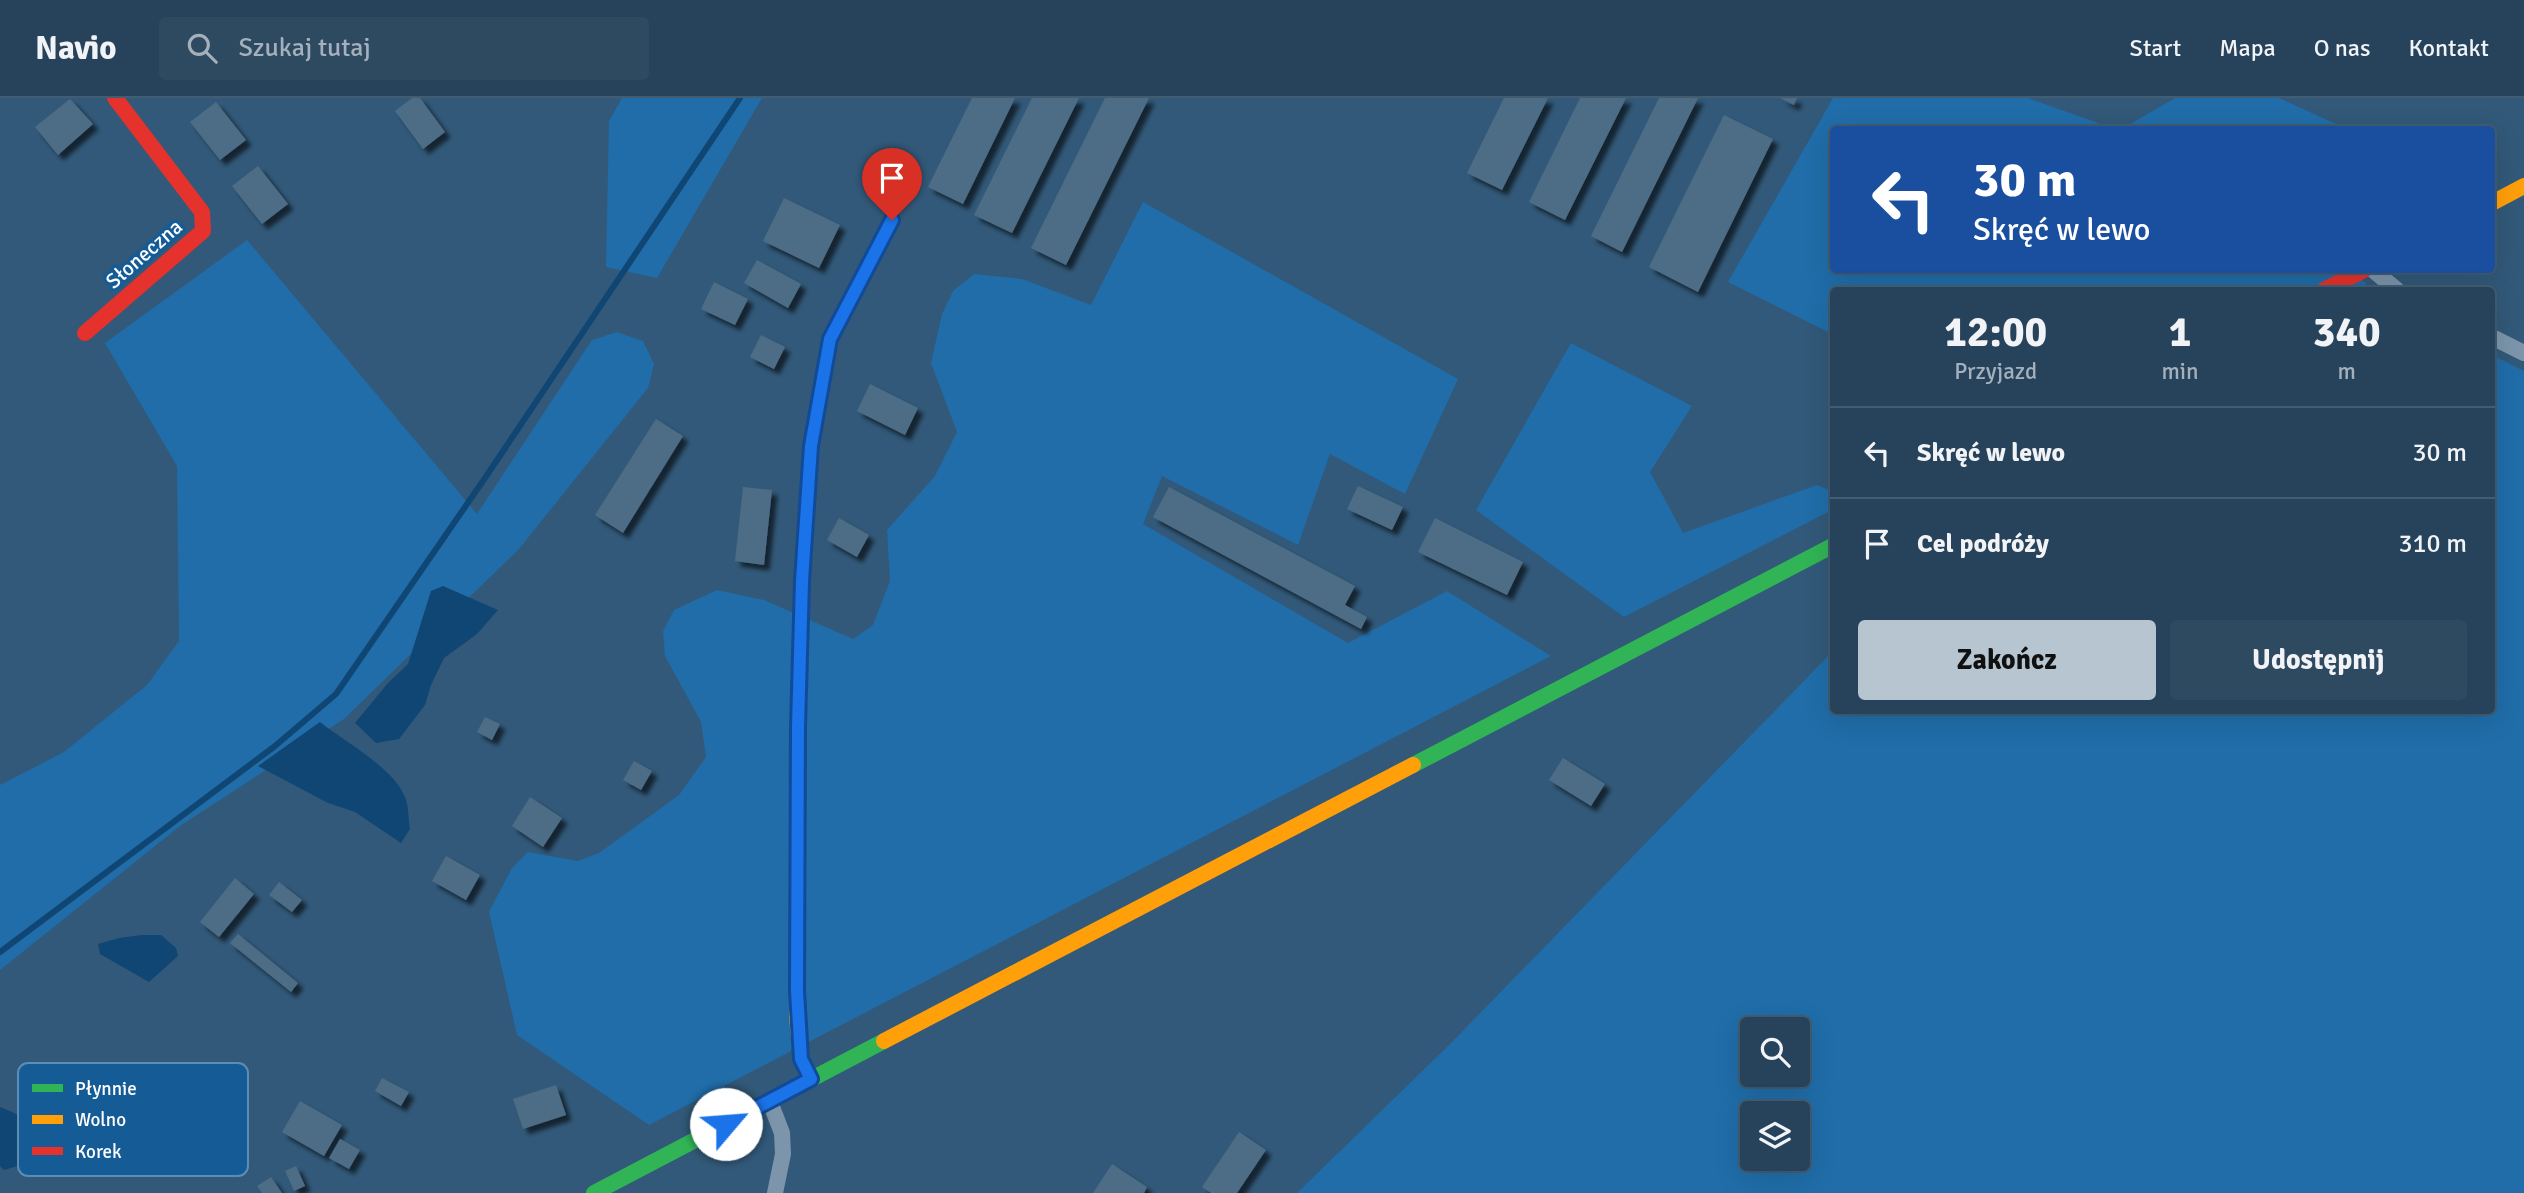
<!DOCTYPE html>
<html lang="pl">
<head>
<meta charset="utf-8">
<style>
  body { margin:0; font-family:Signika,sans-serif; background:#2e4a61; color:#f1f3f6; height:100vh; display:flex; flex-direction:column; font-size:26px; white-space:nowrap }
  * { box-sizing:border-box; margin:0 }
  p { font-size:23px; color:#a4b0bb }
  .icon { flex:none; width:38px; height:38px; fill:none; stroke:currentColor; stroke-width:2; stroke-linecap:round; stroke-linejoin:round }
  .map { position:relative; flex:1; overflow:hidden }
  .panel { position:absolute; left:1830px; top:189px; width:665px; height:427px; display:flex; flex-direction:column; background:#26435b; border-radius:7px; box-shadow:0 7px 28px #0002,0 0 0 2px #425c71 }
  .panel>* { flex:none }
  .banner { position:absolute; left:1830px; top:28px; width:665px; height:147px; border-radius:7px; box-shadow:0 7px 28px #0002,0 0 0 2px #425c71; background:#1a4fa0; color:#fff; overflow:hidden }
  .controls { position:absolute; left:1740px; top:919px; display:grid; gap:14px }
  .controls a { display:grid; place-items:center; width:70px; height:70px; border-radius:7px; background:#26435b; box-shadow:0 7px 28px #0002,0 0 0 2px #425c71; font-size:35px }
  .pin { position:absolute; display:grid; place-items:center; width:60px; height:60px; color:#fff; margin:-72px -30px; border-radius:50% 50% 50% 0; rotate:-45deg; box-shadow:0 0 7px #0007 }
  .pin .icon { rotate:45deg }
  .me { position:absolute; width:77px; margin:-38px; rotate:63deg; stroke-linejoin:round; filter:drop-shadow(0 0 5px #0008) }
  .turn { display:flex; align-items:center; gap:24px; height:147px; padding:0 28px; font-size:32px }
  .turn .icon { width:91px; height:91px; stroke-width:2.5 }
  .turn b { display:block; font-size:49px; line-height:60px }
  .eta { display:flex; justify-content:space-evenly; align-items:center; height:119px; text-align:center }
  .eta b { font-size:42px; font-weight:700; line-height:49px }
  .cta { display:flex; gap:14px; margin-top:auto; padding:14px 28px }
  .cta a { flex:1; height:80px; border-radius:7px; background:#b7c5d0; color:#111; font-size:28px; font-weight:700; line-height:80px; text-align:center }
  .cta a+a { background:#2e4a61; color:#f1f3f6 }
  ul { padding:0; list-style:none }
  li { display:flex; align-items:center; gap:21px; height:91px; padding:0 28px; border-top:2px solid #425c71 }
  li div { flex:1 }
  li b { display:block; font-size:26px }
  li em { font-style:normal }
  header { display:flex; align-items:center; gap:42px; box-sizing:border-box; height:98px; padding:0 35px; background:#26435b; border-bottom:2px solid #425c71 }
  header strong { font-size:33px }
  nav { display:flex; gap:38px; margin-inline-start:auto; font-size:24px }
  .search { width:490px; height:63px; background:#2e4a61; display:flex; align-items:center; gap:18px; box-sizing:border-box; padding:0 24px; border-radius:7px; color:#a4b0bb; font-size:26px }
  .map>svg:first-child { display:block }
</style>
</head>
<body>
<header>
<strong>Navio</strong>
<div class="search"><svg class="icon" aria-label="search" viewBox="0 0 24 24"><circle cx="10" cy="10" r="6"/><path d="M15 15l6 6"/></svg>Szukaj tutaj</div>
<nav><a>Start</a><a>Mapa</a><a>O nas</a><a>Kontakt</a></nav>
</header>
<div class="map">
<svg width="2524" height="1095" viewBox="0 0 2524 1095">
  <defs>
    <filter id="shadow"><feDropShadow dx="5.5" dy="5.5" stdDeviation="2" flood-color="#0009"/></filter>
  </defs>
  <rect width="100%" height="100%" fill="#325979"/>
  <!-- green -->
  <path fill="#206da9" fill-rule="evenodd" d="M 622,0 L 762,0 L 657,180 L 606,169 L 609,23 Z
    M 1833,0 L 2028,0 L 2115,31 L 1834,32 L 1834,172 L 2353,172 L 2372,192 L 1834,192 L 1834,237 L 1728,184 Z
    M 2175,0 L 2279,0 L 2347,31 L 2122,31 Z
    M 1143,104 L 1458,281 L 1405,396 L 1330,356 L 1298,447 L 1162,378 L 1143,426 L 1348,545 L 1447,493 L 1551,558 L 649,1027 L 517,937 L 489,814 L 512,770 L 528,754 L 578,763 L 599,755 L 679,697 L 706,659 L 701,624 L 665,558 L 663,533 L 674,512 L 717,492 L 764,502 L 853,541 L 873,527 L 890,483 L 887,432 L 935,378 L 957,334 L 931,265 L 942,216 L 953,193 L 974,176 L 1022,181 L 1091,207 Z
    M 247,142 L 477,416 L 592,242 L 617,234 L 643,243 L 654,266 L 648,290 L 519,451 L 344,621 L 180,728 L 0,872 L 0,687 L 64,654 L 147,587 L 179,543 L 177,368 L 105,245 Z
    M 1571,245 L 1692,308 L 1650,374 L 1683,435 L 1817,387 L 1834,394 L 1834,411 L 1624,519 L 1476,412 Z
    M 2492,257 L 2524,273 L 2524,1095 L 1297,1095 L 1449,947 L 1834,552 L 1834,612 L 2492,612 ZM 1797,931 L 1797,976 L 1752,976 L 1752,931 ZM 1797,1015 L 1797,1060 L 1752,1060 L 1752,1015 Z"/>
  <!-- water -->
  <path fill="#104674" d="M 443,488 L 498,512 L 477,536 L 444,560 L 431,587 L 425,607 L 399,641 L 376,645 L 355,625 L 388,585 L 408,566 L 431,493 Z
    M 320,624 C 345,644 392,669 404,697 C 409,706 408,720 410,731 L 401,745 L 355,714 L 328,705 L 258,668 Z
    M 142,837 L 161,837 L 176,850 L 178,858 L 149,884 L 100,856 L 98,846 L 119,840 Z
    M 0,1009 C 31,1021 38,1029 38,1062 L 4,1072 L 0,1068 Z"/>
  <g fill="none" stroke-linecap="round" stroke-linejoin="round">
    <!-- stream -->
    <path stroke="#104674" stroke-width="6" d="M 0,854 L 275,648 L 336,596 L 485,380 L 740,0"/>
  </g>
  <!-- building -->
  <path fill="#4d6d86" filter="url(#shadow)" d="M 412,0 L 420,0 L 445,34 L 423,51 L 395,13 Z
    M 972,0 L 1015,0 L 963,106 L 928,89 Z
    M 1032,0 L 1079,0 L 1012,135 L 974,117 Z
    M 1105,0 L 1149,0 L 1066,167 L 1031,150 Z
    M 1504,0 L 1548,0 L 1502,92 L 1467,75 Z
    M 1580,0 L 1626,0 L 1565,122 L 1529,104 Z
    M 1659,0 L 1698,0 L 1622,154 L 1591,138 Z
    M 1780,0 L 1797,0 L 1794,7 Z
    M 70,1 L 93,26 L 58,57 L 35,29 Z
    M 216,4 L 246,42 L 220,62 L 190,24 Z
    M 1724,17 L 1773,41 L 1698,194 L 1649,169 Z
    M 258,68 L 288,106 L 262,126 L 232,88 Z
    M 784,100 L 840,127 L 819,170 L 763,143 Z
    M 757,162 L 801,186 L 788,210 L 744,185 Z
    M 714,184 L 748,201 L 735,227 L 701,211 Z
    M 761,237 L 785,249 L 774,271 L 750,259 Z
    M 870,286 L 918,310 L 905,337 L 857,313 Z
    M 656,321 L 683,338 L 623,435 L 595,417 Z
    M 1358,388 L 1403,409 L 1392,432 L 1347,411 Z
    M 743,389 L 772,392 L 764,467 L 735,463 Z
    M 1169,389 L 1355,488 L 1345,507 L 1367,519 L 1361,531 L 1153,419 Z
    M 839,420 L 869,437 L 857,459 L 827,442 Z
    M 1435,420 L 1523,464 L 1507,497 L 1418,454 Z
    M 485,619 L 500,626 L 492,642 L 477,634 Z
    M 1563,660 L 1605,686 L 1591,708 L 1549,682 Z
    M 634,663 L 652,673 L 641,692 L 623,682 Z
    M 530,699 L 562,720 L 543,749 L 512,728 Z
    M 446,758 L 480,777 L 466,802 L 432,783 Z
    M 235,780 L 254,796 L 219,839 L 200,824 Z
    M 279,784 L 302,802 L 292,814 L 269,797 Z
    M 238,836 L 298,885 L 291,894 L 230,845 Z
    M 382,980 L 409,994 L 401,1008 L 375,993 Z
    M 556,987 L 566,1017 L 523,1031 L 513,1001 Z
    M 300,1003 L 342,1027 L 324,1058 L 282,1034 Z
    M 1239,1034 L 1266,1052 L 1237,1095 L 1211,1095 L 1202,1089 Z
    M 340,1041 L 360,1052 L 349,1071 L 329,1060 Z
    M 1112,1066 L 1147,1089 L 1144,1095 L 1093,1095 Z
    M 296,1068 L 305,1088 L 294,1093 L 285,1073 Z
    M 271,1079 L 282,1095 L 262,1095 L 257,1088 Z"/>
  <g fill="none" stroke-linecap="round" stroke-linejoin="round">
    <!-- street -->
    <path stroke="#7c95ab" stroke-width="16" d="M 2373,172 L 2397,192
      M 2492,239 L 2524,255
      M 770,1004 L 782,1035 L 783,1056 L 775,1095"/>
    <!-- fast -->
    <path stroke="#30b455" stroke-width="16" d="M 798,655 L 802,483 L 808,390
      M 1413,667 L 1834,447
      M 594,1095 L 884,943"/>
    <!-- slow -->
    <path stroke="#ff9f0a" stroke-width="16" d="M 2492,105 L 2524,88
      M 808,390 L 811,348 L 830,241 L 892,122
      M 798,655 L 797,919 L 801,961 L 811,981
      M 884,943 L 1413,667"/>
    <!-- jam -->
    <path stroke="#e5322d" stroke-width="16" d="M 2324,192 L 2364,172
      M 85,235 L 203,133 L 202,114 L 115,0"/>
  </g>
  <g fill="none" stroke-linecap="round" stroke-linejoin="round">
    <defs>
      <path id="route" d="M 726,1026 L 811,981 L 801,961 L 797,893 L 798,629 L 802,483 L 811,348 L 830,241 L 892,122"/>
    </defs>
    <!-- route casing -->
    <use href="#route" stroke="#114b97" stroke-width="18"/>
    <!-- route -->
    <use href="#route" stroke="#1a73e8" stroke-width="12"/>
  </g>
  <g text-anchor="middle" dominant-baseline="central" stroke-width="7" stroke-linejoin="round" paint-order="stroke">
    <!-- street labels -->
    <g font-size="21" fill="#fff" stroke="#155c96">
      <text transform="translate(144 156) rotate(-41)">Słoneczna</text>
    </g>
  </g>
  <!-- legend -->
  <rect x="18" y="965" width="230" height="113" rx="10" fill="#155c96" stroke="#5b8db6" stroke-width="2"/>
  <rect x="32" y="986" width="31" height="8" fill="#30b455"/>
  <rect x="32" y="1017" width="31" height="9" fill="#ff9f0a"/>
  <rect x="32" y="1049" width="31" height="8" fill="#e5322d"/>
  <g font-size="19" fill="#fff">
    <text x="75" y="997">Płynnie</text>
    <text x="75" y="1028">Wolno</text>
    <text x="75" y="1060">Korek</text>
  </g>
</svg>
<div class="controls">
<a><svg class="icon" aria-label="search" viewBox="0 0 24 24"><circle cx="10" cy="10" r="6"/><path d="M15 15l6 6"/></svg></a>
<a><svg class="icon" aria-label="layers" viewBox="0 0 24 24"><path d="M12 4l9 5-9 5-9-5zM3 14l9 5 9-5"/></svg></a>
</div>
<div class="pin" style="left:892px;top:122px;background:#d93025"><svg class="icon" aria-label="arrive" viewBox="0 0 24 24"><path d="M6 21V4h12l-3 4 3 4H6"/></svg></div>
<svg class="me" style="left:726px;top:1026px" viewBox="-20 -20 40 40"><circle r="19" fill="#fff"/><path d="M0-13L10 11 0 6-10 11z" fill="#1a73e8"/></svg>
<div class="banner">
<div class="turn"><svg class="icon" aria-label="left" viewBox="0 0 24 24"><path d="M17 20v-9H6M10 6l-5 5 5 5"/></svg><div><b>30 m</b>Skręć w lewo</div></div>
</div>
<section class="panel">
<div class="eta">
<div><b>12:00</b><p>Przyjazd</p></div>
<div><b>1</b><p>min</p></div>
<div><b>340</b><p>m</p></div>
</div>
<ul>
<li><svg class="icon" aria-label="left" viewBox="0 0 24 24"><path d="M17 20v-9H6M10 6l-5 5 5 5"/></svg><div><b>Skręć w lewo</b></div><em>30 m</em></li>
<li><svg class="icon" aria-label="arrive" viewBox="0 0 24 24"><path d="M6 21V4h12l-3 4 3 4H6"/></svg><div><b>Cel podróży</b></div><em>310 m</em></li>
</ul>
<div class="cta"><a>Zakończ</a><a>Udostępnij</a></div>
</section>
</div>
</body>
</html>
